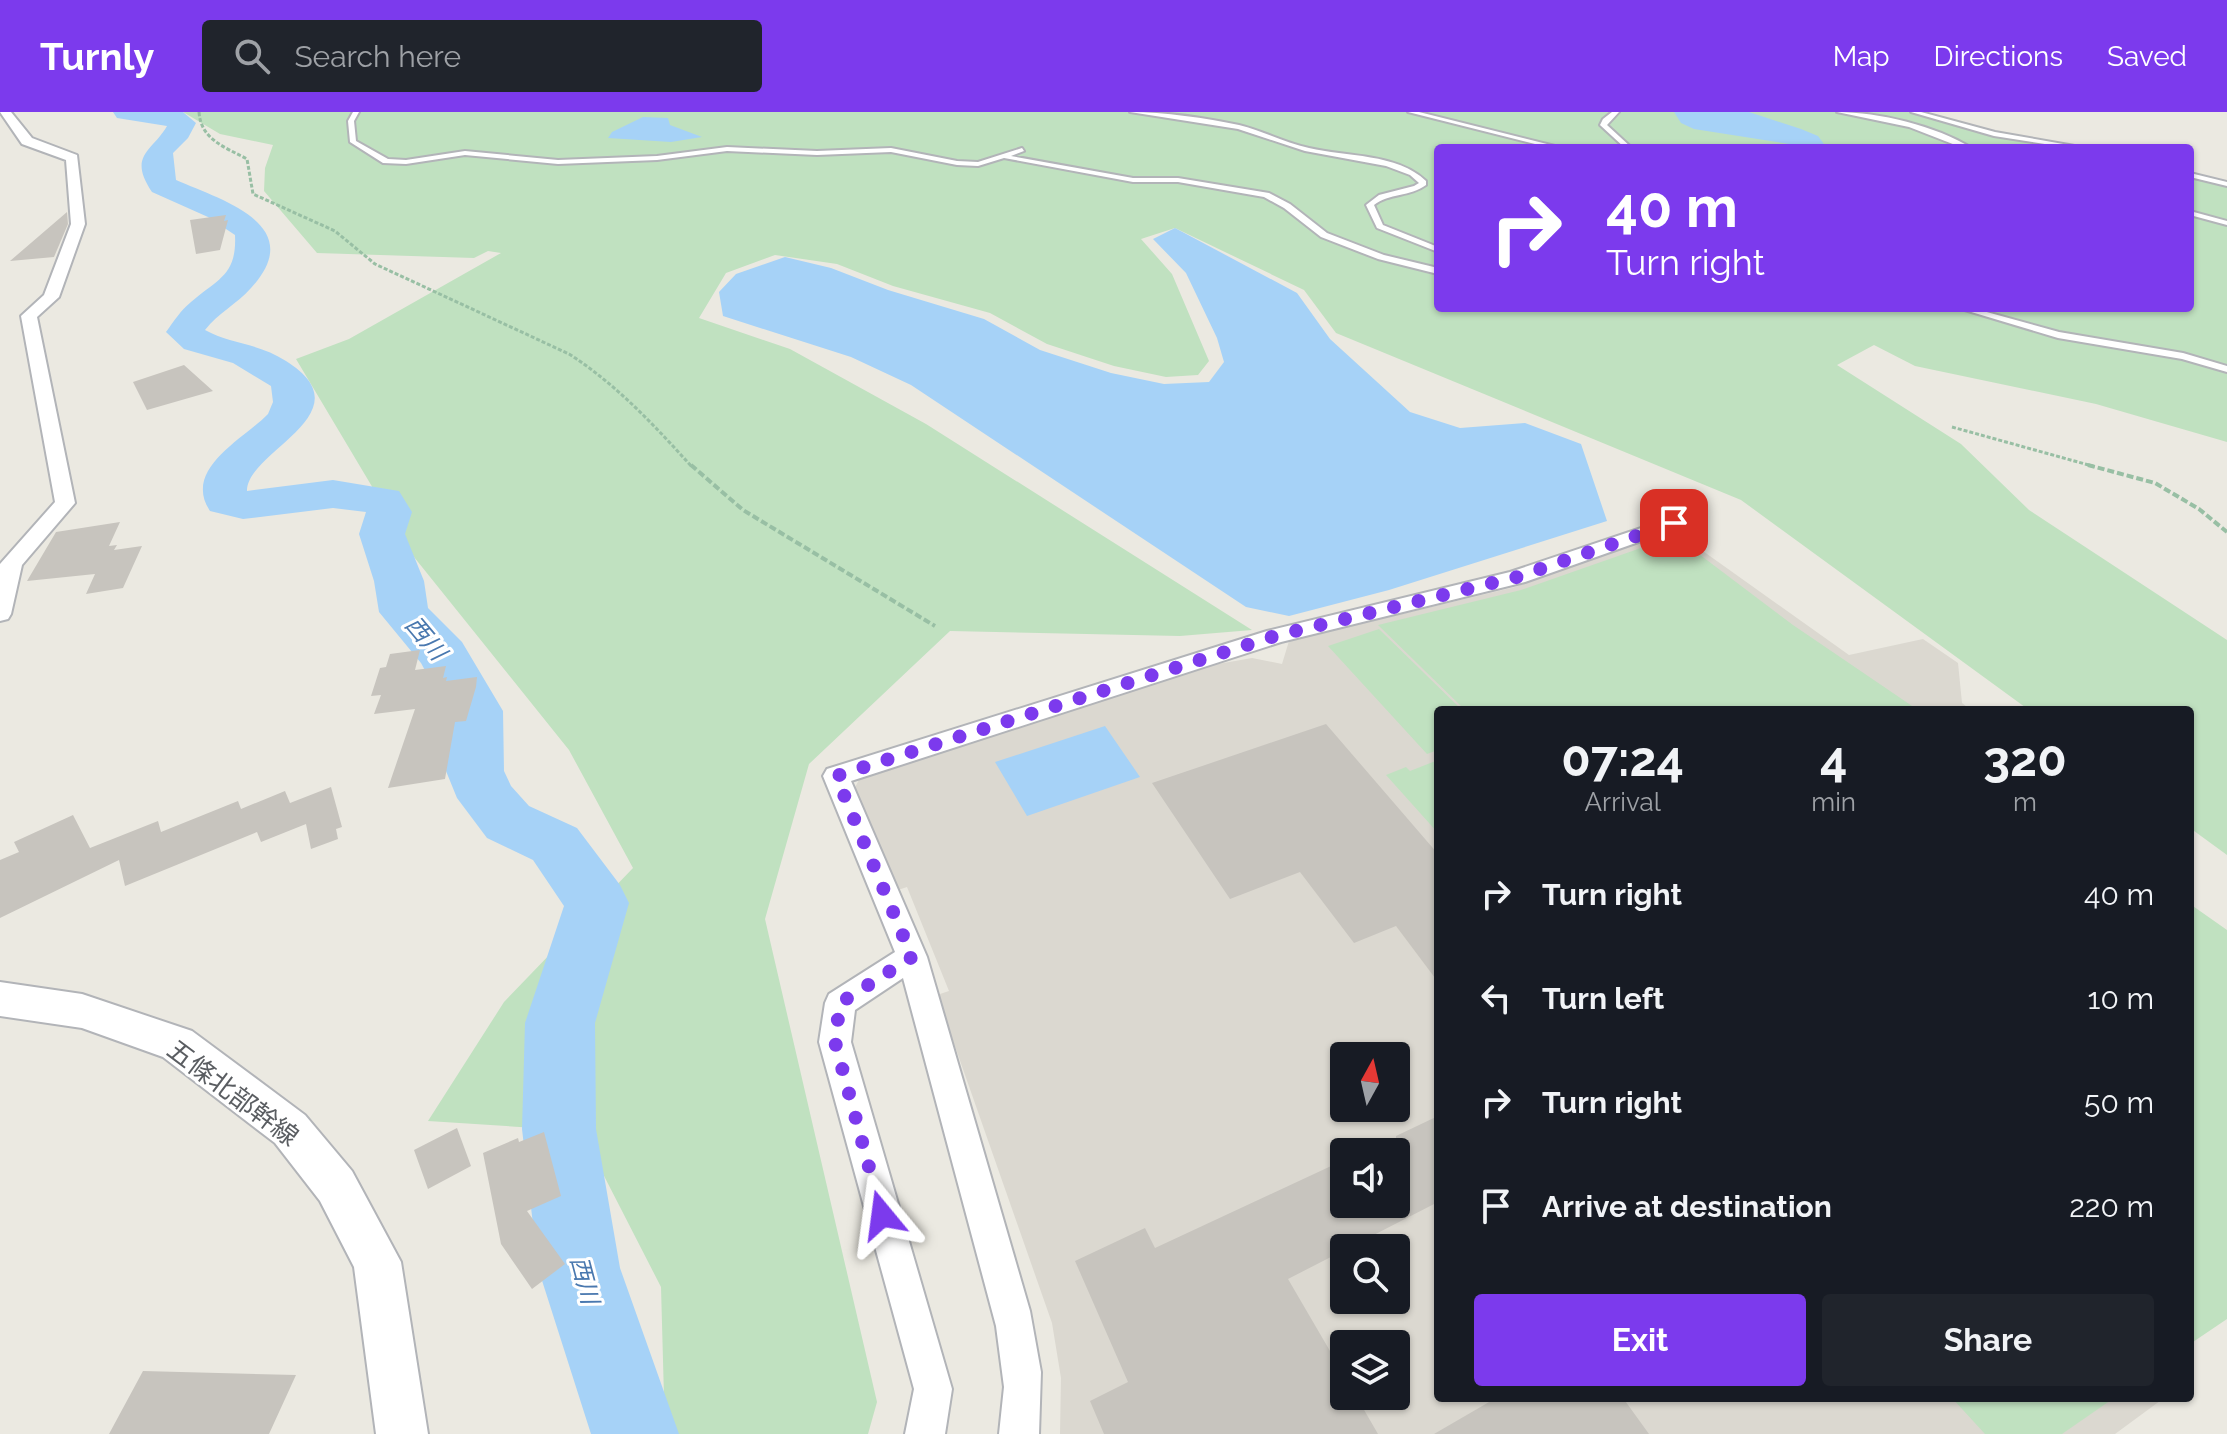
<!DOCTYPE html>
<html lang="en">
<head>
<meta charset="utf-8">
<style>
  body { margin:0; font-family:Raleway,"Noto Sans JP",sans-serif; background:#20242c; color:#f1f3f6; height:100vh; display:flex; flex-direction:column; font-size:30px; white-space:nowrap }
  * { box-sizing:border-box; margin:0 }
  p { font-size:26px; color:#9ea1a6 }
  .icon { flex:none; width:44px; height:44px; fill:none; stroke:currentColor; stroke-width:2; stroke-linecap:round; stroke-linejoin:round }
  .map { position:relative; flex:1; overflow:hidden }
  .side { position:absolute; left:1434px; top:594px; width:760px; height:696px; display:flex; flex-direction:column; background:#171b24; border-radius:8px; box-shadow:0 2px 6px #0004 }
  .side>* { flex:none }
  .guide { position:absolute; left:1434px; top:32px; width:760px; height:168px; border-radius:8px; box-shadow:0 2px 6px #0004; background:#7c3aed; color:#fff; overflow:hidden }
  .needle { width:52px; rotate:8deg }
  .fabs { position:absolute; left:1330px; top:930px; display:grid; gap:16px }
  .fabs a { display:grid; place-items:center; width:80px; height:80px; border-radius:8px; background:#171b24; box-shadow:0 2px 6px #0004; font-size:40px }
  .pin { position:absolute; display:grid; place-items:center; width:68px; height:68px; color:#fff; margin:-34px; border-radius:16px; box-shadow:0 4px 12px #0006 }
  .me { position:absolute; width:88px; margin:-44px; rotate:344deg; stroke-linejoin:round; filter:drop-shadow(0 0 6px #0008) }
  .turn { display:flex; align-items:center; gap:28px; height:168px; padding:0 40px; font-size:36px }
  .turn .icon { width:104px; height:104px; stroke-width:2.5 }
  .turn b { display:block; font-size:56px; line-height:68px }
  .eta { display:flex; justify-content:space-evenly; align-items:center; height:136px; text-align:center }
  .eta b { font-size:48px; font-weight:700; line-height:56px }
  .primary-button { display:flex; gap:16px; margin-top:auto; padding:16px 40px }
  .primary-button a { flex:1; height:92px; border-radius:8px; background:#7c3aed; color:#fff; font-size:32px; font-weight:700; line-height:92px; text-align:center }
  .primary-button a+a { background:#20242c; color:#f1f3f6 }
  ul { padding:0; list-style:none }
  li { display:flex; align-items:center; gap:24px; height:104px; padding:0 40px }
  li div { flex:1 }
  li b { display:block; font-size:30px }
  li em { font-style:normal }
  header { display:flex; align-items:center; gap:48px; box-sizing:border-box; height:112px; padding:0 40px; background:#7c3aed; color:#fff }
  header strong { font-size:38px }
  nav { display:flex; gap:44px; margin-inline-start:auto; font-size:28px }
  .search { width:560px; height:72px; background:#20242c; display:flex; align-items:center; gap:20px; box-sizing:border-box; padding:0 28px; border-radius:8px; color:#9ea1a6; font-size:30px }
  .map>svg:first-child { display:block }
</style>
</head>
<body>
<header>
<strong>Turnly</strong>
<div class="search"><svg class="icon" aria-label="search" viewBox="0 0 24 24"><circle cx="10" cy="10" r="6"/><path d="M15 15l6 6"/></svg>Search here</div>
<nav><a>Map</a><a>Directions</a><a>Saved</a></nav>
</header>
<div class="map">
<svg width="2227" height="1322" viewBox="0 0 2227 1322">
  <rect width="100%" height="100%" fill="#ebe9e1"/>
  <!-- education -->
  <path fill="#dbd8d0" fill-rule="evenodd" d="M 1672,417 L 1849,543 L 1923,527 L 1958,551 L 1962,591 L 1971,598 L 1438,598 L 1438,1286 L 2164,1286 L 2115,1322 L 1060,1322 L 1061,1266 L 1052,1211 L 937,883 L 949,879 L 907,775 L 892,780 L 852,681 L 861,664 L 1201,555 L 1252,546 L 1282,552 L 1289,529 L 1515,475 ZM 1344,944 L 1396,944 L 1396,996 L 1344,996 ZM 1344,1040 L 1396,1040 L 1396,1092 L 1344,1092 ZM 1344,1136 L 1396,1136 L 1396,1188 L 1344,1188 ZM 1344,1232 L 1396,1232 L 1396,1284 L 1344,1284 Z"/>
  <!-- green -->
  <path fill="#c0e1c0" d="M 183,0 L 1927,0 L 1973,16 L 2094,36 L 1438,36 L 1438,196 L 2190,196 L 2190,60 L 2227,69 L 2227,330 L 2096,292 L 1915,254 L 1874,233 L 1837,253 L 1961,332 L 2029,398 L 2227,528 L 2227,743 L 2190,716 L 2190,598 L 2029,598 L 1741,388 L 1336,221 L 1304,178 L 1175,116 L 1141,127 L 1172,162 L 1209,249 L 1198,263 L 1166,265 L 1114,254 L 1047,232 L 990,201 L 893,174 L 837,152 L 775,143 L 726,161 L 699,206 L 790,237 L 926,312 L 1252,518 L 1180,524 L 950,519 L 809,652 L 765,807 L 877,1290 L 868,1322 L 665,1322 L 661,1175 L 581,1019 L 428,1009 L 504,890 L 633,756 L 569,638 L 414,445 L 296,247 L 349,227 L 501,141 L 488,139 L 474,146 L 317,141 L 264,79 L 265,56 L 273,33 L 220,22 Z
    M 1675,424 L 1793,513 L 1918,598 L 1465,598 L 1378,513 L 1521,478 Z
    M 1379,517 L 1462,598 L 1438,598 L 1438,638 L 1427,642 L 1328,534 Z
    M 1438,648 L 1438,721 L 1386,663 L 1406,655 L 1410,659 Z
    M 2190,792 L 2227,818 L 2227,1207 L 2190,1232 Z
    M 1952,1286 L 2114,1286 L 2062,1322 L 1985,1322 Z"/>
  <!-- water -->
  <path fill="#a6d2f7" d="M 1674,0 L 1749,0 L 1801,17 L 1818,24 L 1824,32 L 1789,32 L 1694,17 L 1681,11 Z
    M 643,5 L 668,6 L 670,13 L 702,25 L 671,30 L 608,26 L 612,20 Z
    M 1175,116 L 1297,181 L 1330,227 L 1410,300 L 1460,316 L 1525,311 L 1581,332 L 1607,409 L 1389,478 L 1289,504 L 1246,495 L 911,273 L 851,245 L 723,204 L 719,180 L 736,162 L 785,145 L 831,156 L 888,178 L 984,207 L 1040,238 L 1111,261 L 1164,272 L 1209,270 L 1224,250 L 1217,226 L 1186,161 L 1153,127 Z
    M 1105,614 L 1140,665 L 1027,704 L 995,650 Z"/>
  <g fill="none" stroke-linecap="round" stroke-linejoin="round">
    <!-- river -->
    <path fill="#a6d2f7" fill-rule="evenodd" d="M 113,0 L 183,0 L 196,11 L 188,26 L 173,41 L 176,68 C 222,88 309,113 251,176 C 237,192 218,201 205,218 C 230,232 259,231 286,249 C 369,301 246,339 247,379 L 333,368 L 399,379 L 412,400 L 405,422 L 424,469 L 428,496 L 462,530 L 503,599 L 504,659 L 511,674 L 529,694 L 577,716 L 620,773 L 629,791 L 595,911 L 596,1017 L 620,1156 L 679,1322 L 591,1322 L 538,1156 L 522,1017 L 525,911 L 564,794 L 533,748 L 487,726 L 457,686 L 446,659 L 447,599 L 421,551 L 379,500 L 374,469 L 359,422 L 366,400 L 333,396 L 243,407 L 210,399 C 182,357 244,327 268,302 L 273,290 L 271,274 L 233,251 L 184,237 L 166,220 C 174,209 181,198 191,190 C 218,167 237,163 235,123 L 208,105 L 152,80 C 127,43 153,39 167,14 L 117,6 Z"/>
  </g>
  <!-- building -->
  <path fill="#c7c4be" d="M 67,100 L 68,112 L 54,145 L 10,149 Z
    M 226,103 L 224,109 L 228,108 L 220,138 L 196,142 L 190,108 Z
    M 184,253 L 213,279 L 147,298 L 133,270 Z
    M 120,410 L 109,434 L 117,433 L 114,438 L 142,434 L 123,476 L 86,482 L 95,462 L 27,469 L 56,420 Z
    M 420,538 L 415,558 L 446,554 L 443,566 L 447,565 L 446,569 L 477,565 L 476,575 L 466,609 L 455,610 L 445,667 L 388,676 L 415,597 L 374,602 L 381,583 L 371,584 L 380,556 L 386,555 L 390,542 Z
    M 1326,612 L 1438,742 L 1438,870 L 1396,814 L 1354,831 L 1300,760 L 1230,787 L 1152,671 Z
    M 331,675 L 342,715 L 336,717 L 338,727 L 311,737 L 306,712 L 261,730 L 257,720 L 125,774 L 119,748 L 0,806 L 0,748 L 19,740 L 14,730 L 73,703 L 90,736 L 158,709 L 161,720 L 238,689 L 241,697 L 285,679 L 290,691 Z
    M 1438,1004 L 1438,1090 L 1288,1167 L 1344,1263 L 1344,1284 L 1356,1284 L 1378,1322 L 1104,1322 L 1090,1289 L 1128,1270 L 1075,1149 L 1145,1116 L 1155,1136 L 1344,1048 L 1344,1092 L 1396,1092 L 1396,1024 Z
    M 457,1016 L 471,1054 L 428,1077 L 414,1038 Z
    M 544,1020 L 561,1084 L 527,1099 L 565,1152 L 532,1177 L 501,1132 L 483,1041 L 518,1026 L 519,1030 Z
    M 143,1259 L 296,1263 L 269,1322 L 109,1322 Z
    M 1496,1286 L 1623,1286 L 1649,1322 L 1434,1322 Z"/>
  <g fill="none" stroke-linecap="round" stroke-linejoin="round">
    <defs>
      <path id="service" d="M 353,0 L 359,0 L 354,9 L 356,29 L 388,47 L 406,48 L 465,39 L 558,48 L 657,44 L 727,35 L 817,39 L 891,36 L 957,49 L 978,50 L 1022,36 L 1024,39 L 1011,44 L 1133,66 L 1178,66 L 1269,81 L 1290,92 L 1327,121 L 1384,143 L 1438,156 L 1438,162 L 1378,147 L 1321,125 L 1284,96 L 1264,85 L 1178,70 L 1133,70 L 1004,46 L 978,54 L 957,53 L 891,40 L 817,43 L 727,39 L 657,48 L 558,52 L 465,43 L 406,52 L 383,51 L 350,30 L 348,9 Z
        M 1130,0 C 1164,0 1206,6 1239,13 C 1263,19 1286,31 1309,36 C 1346,45 1397,41 1426,69 L 1426,73 C 1410,85 1389,81 1374,93 L 1383,113 L 1438,135 L 1438,140 L 1377,116 L 1366,93 L 1379,83 L 1414,74 L 1419,71 L 1410,63 L 1386,54 L 1305,39 L 1238,17 Z
        M 1408,0 L 1419,0 L 1563,36 L 1551,36 Z
        M 1612,0 L 1619,0 L 1607,13 L 1632,36 L 1625,36 L 1600,13 L 1603,7 Z
        M 1837,0 C 1879,0 1936,14 1972,36 L 1963,36 L 1909,15 Z
        M 1911,0 L 1921,0 L 1995,20 L 2086,36 L 2070,36 L 1994,24 Z
        M 2190,61 L 2227,70 L 2227,74 L 2190,65 Z
        M 2190,99 L 2227,109 L 2227,113 L 2190,103 Z
        M 1958,196 L 1972,196 L 2059,220 L 2183,241 L 2227,254 L 2227,260 L 2182,247 L 2058,226 Z"/>
      <path id="minor" d="M 0,0 L 11,0 L 32,26 L 77,43 L 85,112 L 59,185 L 37,205 L 75,391 L 22,453 L 11,502 L 8,507 L 0,509 L 0,452 L 55,390 L 21,204 L 44,183 L 71,112 L 66,48 L 22,32 Z
        M 1674,405 L 1684,411 L 1681,415 L 1525,470 L 1281,530 L 851,669 L 927,845 L 1030,1199 L 1041,1260 L 1039,1322 L 999,1322 L 1004,1275 L 996,1214 L 903,866 L 855,898 L 851,930 L 952,1277 L 945,1322 L 905,1322 L 914,1277 L 819,930 L 825,891 L 829,882 L 895,840 L 823,664 L 827,657 L 1267,519 L 1510,460 Z"/>
      <path id="tertiary" d="M 0,870 L 82,882 L 192,919 L 305,1003 L 352,1059 L 401,1150 L 428,1322 L 376,1322 L 354,1155 L 320,1089 L 275,1031 L 163,945 L 82,916 L 0,904 Z"/>
    </defs>
    <!-- service casing -->
    <use href="#service" stroke="#b2b4b8" stroke-width="4"/>
    <!-- minor casing -->
    <use href="#minor" stroke="#b2b4b8" stroke-width="4"/>
    <!-- tertiary casing -->
    <use href="#tertiary" stroke="#b2b4b8" stroke-width="4"/>
    <!-- path-far1 -->
    <path stroke="#98bfa4" stroke-width="3" stroke-dasharray="4 2" stroke-linecap="butt" d="M 199,0 C 201,28 225,35 247,47 L 253,82 L 335,119 L 375,152 L 569,242 C 616,272 655,314 692,355
      M 1952,315 L 2096,355"/>
    <!-- path -->
    <path stroke="#98bfa4" stroke-width="4" stroke-dasharray="7 3" stroke-linecap="butt" d="M 691,353 L 743,398 L 935,514
      M 2088,353 L 2155,371 L 2199,397 L 2227,420"/>
    <!-- service -->
    <use href="#service" fill="#fff" fill-rule="evenodd"/>
    <!-- minor -->
    <use href="#minor" fill="#fff" fill-rule="evenodd"/>
    <!-- tertiary -->
    <use href="#tertiary" fill="#fff" fill-rule="evenodd"/>
  </g>
  <g fill="none" stroke-linecap="round" stroke-linejoin="round">
    <!-- route -->
    <path stroke="#7c3aed" stroke-width="14" stroke-dasharray="0 25.2" d="M 882,1103 L 835,930 L 840,891 L 912,845 L 836,664 L 1275,524 L 1517,465 L 1674,411"/>
  </g>
  <g text-anchor="middle" dominant-baseline="central" stroke-width="6" stroke-linejoin="round" paint-order="stroke">
    <!-- water labels -->
    <g font-size="24" font-style="italic" fill="#4978af" stroke="#fff">
      <text transform="translate(426 526) rotate(50)">西川</text>
      <text transform="translate(585 1168) rotate(75)">西川</text>
    </g>
    <!-- near-street labels -->
    <g font-size="26" fill="#5a5d61" stroke="#fff">
      <text transform="translate(233 981) rotate(37)">五條北部幹線</text>
    </g>
  </g>
</svg>
<div class="fabs">
<a><svg class="needle" viewBox="-14 -14 28 28"><path d="M0-13l5 13h-10z" fill="#e53935"/><path d="M0 13l5-13h-10z" fill="#9ea1a6"/></svg></a>
<a><svg class="icon" aria-label="sound" viewBox="0 0 24 24"><path d="M4 9h4l5-4v14l-5-4H4zM17 9q2 3 0 6"/></svg></a>
<a><svg class="icon" aria-label="search" viewBox="0 0 24 24"><circle cx="10" cy="10" r="6"/><path d="M15 15l6 6"/></svg></a>
<a><svg class="icon" aria-label="layers" viewBox="0 0 24 24"><path d="M12 4l9 5-9 5-9-5zM3 14l9 5 9-5"/></svg></a>
</div>
<div class="pin" style="left:1674px;top:411px;background:#d93025"><svg class="icon" aria-label="arrive" viewBox="0 0 24 24"><path d="M6 21V4h12l-3 4 3 4H6"/></svg></div>
<svg class="me" style="left:882px;top:1103px" viewBox="-20 -20 40 40"><path d="M0-17L14 15 0 8-14 15z" fill="#7c3aed" stroke="#fff" stroke-width="4"/></svg>
<div class="guide">
<div class="turn"><svg class="icon" aria-label="right" viewBox="0 0 24 24"><path d="M7 20v-9h11M14 6l5 5-5 5"/></svg><div><b>40 m</b>Turn right</div></div>
</div>
<section class="side">
<div class="eta">
<div><b>07:24</b><p>Arrival</p></div>
<div><b>4</b><p>min</p></div>
<div><b>320</b><p>m</p></div>
</div>
<ul>
<li><svg class="icon" aria-label="right" viewBox="0 0 24 24"><path d="M7 20v-9h11M14 6l5 5-5 5"/></svg><div><b>Turn right</b></div><em>40 m</em></li>
<li><svg class="icon" aria-label="left" viewBox="0 0 24 24"><path d="M17 20v-9H6M10 6l-5 5 5 5"/></svg><div><b>Turn left</b></div><em>10 m</em></li>
<li><svg class="icon" aria-label="right" viewBox="0 0 24 24"><path d="M7 20v-9h11M14 6l5 5-5 5"/></svg><div><b>Turn right</b></div><em>50 m</em></li>
<li><svg class="icon" aria-label="arrive" viewBox="0 0 24 24"><path d="M6 21V4h12l-3 4 3 4H6"/></svg><div><b>Arrive at destination</b></div><em>220 m</em></li>
</ul>
<div class="primary-button"><a>Exit</a><a>Share</a></div>
</section>
</div>
</body>
</html>
